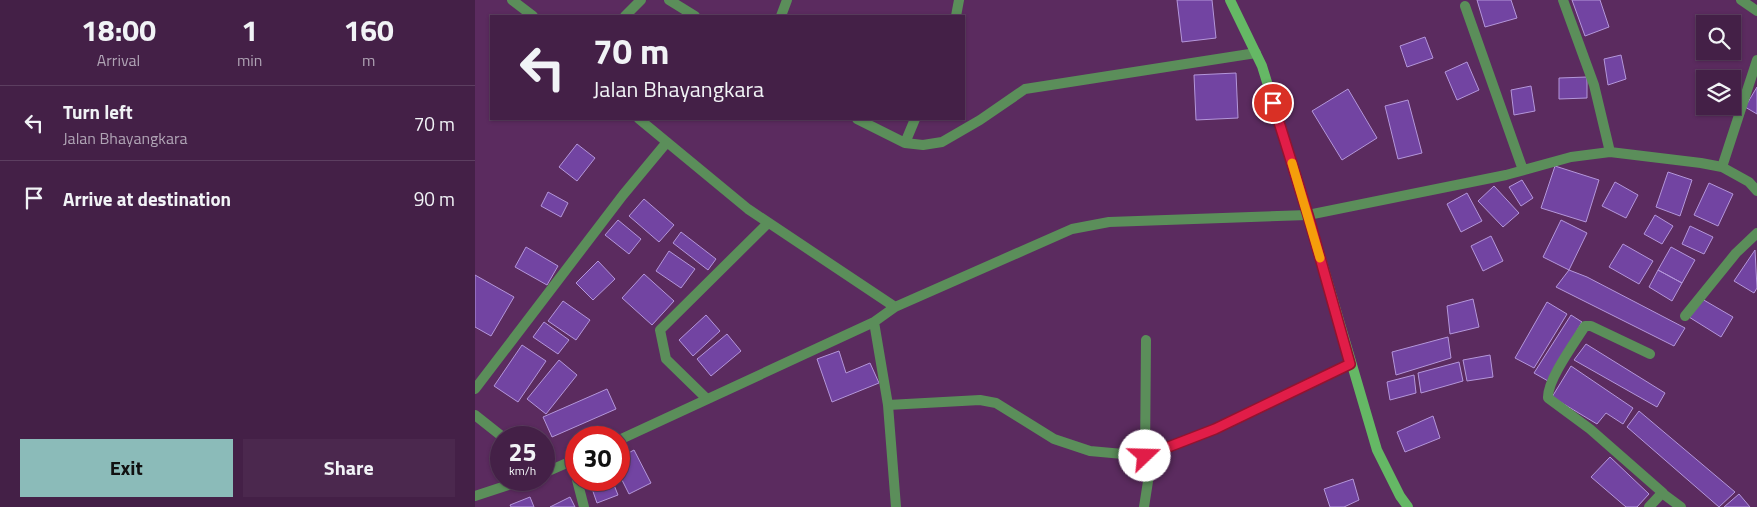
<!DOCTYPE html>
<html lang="en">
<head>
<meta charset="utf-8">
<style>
  body { margin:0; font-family:"Titillium Web",sans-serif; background:#4b284e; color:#f1f3f6; height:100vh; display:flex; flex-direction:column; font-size:19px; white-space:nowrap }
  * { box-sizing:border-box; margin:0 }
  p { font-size:16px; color:#afa3b4 }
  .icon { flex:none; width:28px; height:28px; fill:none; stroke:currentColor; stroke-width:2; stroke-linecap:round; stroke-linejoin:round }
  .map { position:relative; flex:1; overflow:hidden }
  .side { display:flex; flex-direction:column; background:#442047; width:475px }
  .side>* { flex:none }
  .banner { position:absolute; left:15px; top:15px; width:475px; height:105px; border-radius:0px; box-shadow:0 1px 4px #0004,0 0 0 1px #5c3e60; background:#442047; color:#f1f3f6; overflow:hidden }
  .tools { position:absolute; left:1221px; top:15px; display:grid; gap:10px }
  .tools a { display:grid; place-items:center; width:45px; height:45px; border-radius:0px; background:#442047; box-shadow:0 1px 4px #0004,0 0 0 1px #5c3e60; font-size:25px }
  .speed { position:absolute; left:15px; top:426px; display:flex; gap:10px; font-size:25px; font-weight:700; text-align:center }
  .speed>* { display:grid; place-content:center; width:65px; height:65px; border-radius:50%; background:#442047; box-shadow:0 1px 4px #0004,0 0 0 1px #5c3e60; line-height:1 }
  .speed small { font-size:12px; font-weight:400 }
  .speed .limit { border:8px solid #d22; background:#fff; color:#111 }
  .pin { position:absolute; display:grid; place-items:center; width:42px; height:42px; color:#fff; margin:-21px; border:2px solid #fff; border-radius:50%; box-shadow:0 1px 5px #0007 }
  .me { position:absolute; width:55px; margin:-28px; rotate:69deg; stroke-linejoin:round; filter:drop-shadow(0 0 4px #0008) }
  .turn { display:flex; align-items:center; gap:18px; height:105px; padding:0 20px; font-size:22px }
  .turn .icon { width:65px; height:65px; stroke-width:2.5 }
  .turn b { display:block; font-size:35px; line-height:42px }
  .eta { display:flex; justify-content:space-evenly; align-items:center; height:85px; text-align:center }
  .eta b { font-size:30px; font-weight:700; line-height:35px }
  .cta { display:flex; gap:10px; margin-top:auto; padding:10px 20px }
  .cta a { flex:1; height:58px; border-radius:0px; background:#8bbbb9; color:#111; font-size:20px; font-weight:700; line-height:58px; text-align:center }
  .cta a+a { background:#4b284e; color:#f1f3f6 }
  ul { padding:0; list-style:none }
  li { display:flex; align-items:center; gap:15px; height:75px; padding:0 20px; border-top:1px solid #5c3e60 }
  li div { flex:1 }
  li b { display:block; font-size:19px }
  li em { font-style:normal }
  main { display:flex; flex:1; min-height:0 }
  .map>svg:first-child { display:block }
</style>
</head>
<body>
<main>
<section class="side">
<div class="eta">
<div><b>18:00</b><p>Arrival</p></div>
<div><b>1</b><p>min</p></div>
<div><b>160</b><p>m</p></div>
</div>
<ul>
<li><svg class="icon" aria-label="left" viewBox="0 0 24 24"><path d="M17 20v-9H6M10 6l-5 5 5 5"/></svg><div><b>Turn left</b><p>Jalan Bhayangkara</p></div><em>70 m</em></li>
<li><svg class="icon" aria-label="arrive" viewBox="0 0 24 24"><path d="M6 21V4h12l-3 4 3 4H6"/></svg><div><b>Arrive at destination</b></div><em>90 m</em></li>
</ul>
<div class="cta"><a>Exit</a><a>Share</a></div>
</section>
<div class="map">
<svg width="1282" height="507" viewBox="0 0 1282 507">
  <rect width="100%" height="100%" fill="#5b2b5f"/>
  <!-- building -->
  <path fill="#7244a2" stroke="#b496da" d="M 702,0 L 737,0 L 741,38 L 707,42 Z
    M 1002,0 L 1036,0 L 1042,18 L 1010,27 Z
    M 1097,0 L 1125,0 L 1134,27 L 1110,36 Z
    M 950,37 L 958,58 L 932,67 L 925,46 Z
    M 1146,55 L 1151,79 L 1133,85 L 1129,59 Z
    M 992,62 L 1004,90 L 982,100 L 970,72 Z
    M 761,73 L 763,118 L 721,120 L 719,75 Z
    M 1112,77 L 1112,98 L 1084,99 L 1084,78 Z
    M 1056,86 L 1060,111 L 1039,115 L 1036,90 Z
    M 1282,87 L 1282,114 L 1270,107 Z
    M 873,89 L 902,138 L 867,160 L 837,111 Z
    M 933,100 L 947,153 L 923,159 L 910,106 Z
    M 102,144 L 120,158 L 102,181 L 84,167 Z
    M 1080,166 L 1124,180 L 1111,222 L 1066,208 Z
    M 1193,172 L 1217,180 L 1205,216 L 1181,207 Z
    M 1047,180 L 1058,198 L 1046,206 L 1034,187 Z
    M 1140,182 L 1163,195 L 1151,218 L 1127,206 Z
    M 1234,183 L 1258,194 L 1243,226 L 1219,215 Z
    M 1019,186 L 1044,213 L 1028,227 L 1003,201 Z
    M 73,192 L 93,203 L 86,217 L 66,206 Z
    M 992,193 L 1007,221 L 986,232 L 972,204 Z
    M 169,199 L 199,225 L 184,242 L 154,216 Z
    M 1180,215 L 1198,226 L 1187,244 L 1169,234 Z
    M 143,220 L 166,239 L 154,254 L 130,235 Z
    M 1086,220 L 1112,233 L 1094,270 L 1068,257 Z
    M 1215,226 L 1238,237 L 1229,254 L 1207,244 Z
    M 206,232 L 241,259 L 233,270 L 198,243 Z
    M 1016,236 L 1028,261 L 1008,271 L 996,246 Z
    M 1148,244 L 1178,261 L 1164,284 L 1134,267 Z
    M 51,247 L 83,266 L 72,285 L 40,267 Z
    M 1196,247 L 1220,260 L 1207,283 L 1183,270 Z
    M 1280,250 L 1282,288 L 1279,293 L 1259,281 Z
    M 194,251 L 220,269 L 206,288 L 181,271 Z
    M 123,261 L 140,279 L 118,300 L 101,283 Z
    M 1094,270 L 1112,277 L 1210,328 L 1199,346 L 1081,287 Z
    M 1183,270 L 1207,283 L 1197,301 L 1174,287 Z
    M 169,274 L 199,301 L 177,325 L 147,298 Z
    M 0,275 L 39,297 L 16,336 L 0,327 Z
    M 998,299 L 1004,327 L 975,334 L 972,306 Z
    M 1227,299 L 1258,317 L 1246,337 L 1214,317 Z
    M 88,301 L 115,320 L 101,340 L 73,321 Z
    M 1072,302 L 1092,314 L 1059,368 L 1040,358 Z
    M 231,315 L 245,331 L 218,356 L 204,340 Z
    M 1096,315 L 1107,322 L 1073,381 L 1059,373 Z
    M 69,322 L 94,340 L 83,354 L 58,337 Z
    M 252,334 L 266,351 L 236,376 L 222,359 Z
    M 973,337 L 976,358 L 921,375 L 917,352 Z
    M 1111,344 L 1190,393 L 1182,407 L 1099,360 Z
    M 47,345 L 71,361 L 43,402 L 19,386 Z
    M 364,351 L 371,373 L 395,363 L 404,383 L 357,402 L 342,359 Z
    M 1015,355 L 1018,377 L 992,381 L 988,360 Z
    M 84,360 L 102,375 L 71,414 L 52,399 Z
    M 984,362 L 988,381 L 946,393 L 943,373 Z
    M 1096,366 L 1158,408 L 1148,424 L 1131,413 L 1122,424 L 1077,397 Z
    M 939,375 L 941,393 L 915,400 L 912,382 Z
    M 132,389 L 141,409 L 77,437 L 68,417 Z
    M 1164,411 L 1260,492 L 1244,507 L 1152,427 Z
    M 958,416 L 965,438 L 930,452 L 922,432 Z
    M 159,450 L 176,483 L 154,494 L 144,474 L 144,458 Z
    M 1135,457 L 1174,494 L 1162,507 L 1151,507 L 1116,477 Z
    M 878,479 L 884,500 L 869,507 L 855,507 L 849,489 Z
    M 114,480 L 137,480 L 143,495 L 122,503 Z
    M 1264,494 L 1275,507 L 1249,507 Z
    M 55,497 L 59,507 L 36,507 L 35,505 Z
    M 95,497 L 100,507 L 75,507 Z"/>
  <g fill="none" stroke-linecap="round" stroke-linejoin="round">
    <!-- street -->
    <path stroke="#5b8e5a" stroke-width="10" d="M 37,0 L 58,16
      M 194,0 L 220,16
      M 1088,0 L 1119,85 L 1135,152
      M 1266,0 L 1282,11
      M 990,6 L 1048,170
      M 150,16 L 166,0
      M 306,16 L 312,0
      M 481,16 L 484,0
      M 164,119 L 273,209 L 420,307
      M 382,119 L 430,143 L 448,145 L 467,142 L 505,120 L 550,89 L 781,53
      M 430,143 L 440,119
      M 1247,167 L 1282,60
      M 1210,316 L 1261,253 L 1282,233
      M 399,322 L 413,405 L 421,507
      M 1175,354 L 1116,326 L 1110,326 C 1100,342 1072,380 1073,398 L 1115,429 L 1188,493
      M 0,389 L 148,195 L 192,142
      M 232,399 L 191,359 L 185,330 L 293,223
      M 413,405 L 505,400 L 521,403 L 579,439 L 615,451 L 670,456 L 740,429 L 875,364
      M 0,415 L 29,438
      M 144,440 L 399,322 L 420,307 L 597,229 L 634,222 L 833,215 L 1031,175 L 1096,157 L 1135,152 L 1226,163 L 1247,167 L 1274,182 L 1282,191
      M 69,473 L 101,459
      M 102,480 L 109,507
      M 0,496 L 49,480
      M 669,507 L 674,475 L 670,456 L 671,340
      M 1174,507 L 1187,493 L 1206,507"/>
    <!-- secondary -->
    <path stroke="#65b865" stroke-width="10" d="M 755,0 L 787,66 L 833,215 L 902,450 L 925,496 L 933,507"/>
  </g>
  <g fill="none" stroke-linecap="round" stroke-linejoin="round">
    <defs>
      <path id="route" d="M 670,456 L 740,429 L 875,364 L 833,215 L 798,103"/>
    </defs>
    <!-- route casing -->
    <use href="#route" stroke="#92132f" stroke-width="12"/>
    <!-- route -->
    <use href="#route" stroke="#e11d48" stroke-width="9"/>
    <!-- slow -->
    <path stroke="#f59e0b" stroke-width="9" d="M 817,163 L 845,258"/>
  </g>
</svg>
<div class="tools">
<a><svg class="icon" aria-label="search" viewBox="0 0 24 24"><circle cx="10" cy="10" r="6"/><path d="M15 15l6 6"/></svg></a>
<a><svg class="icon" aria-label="layers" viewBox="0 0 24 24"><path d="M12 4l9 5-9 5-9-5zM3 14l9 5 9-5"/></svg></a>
</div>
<div class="speed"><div>25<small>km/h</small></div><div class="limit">30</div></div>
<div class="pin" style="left:798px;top:103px;background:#d93025"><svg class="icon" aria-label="arrive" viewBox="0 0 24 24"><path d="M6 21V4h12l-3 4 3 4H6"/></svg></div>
<svg class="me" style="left:670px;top:456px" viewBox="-20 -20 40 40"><circle r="19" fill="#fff"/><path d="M0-13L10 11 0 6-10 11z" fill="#e11d48"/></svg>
<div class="banner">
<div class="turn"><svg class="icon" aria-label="left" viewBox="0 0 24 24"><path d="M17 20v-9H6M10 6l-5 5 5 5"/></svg><div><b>70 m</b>Jalan Bhayangkara</div></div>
</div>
</div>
</main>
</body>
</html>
